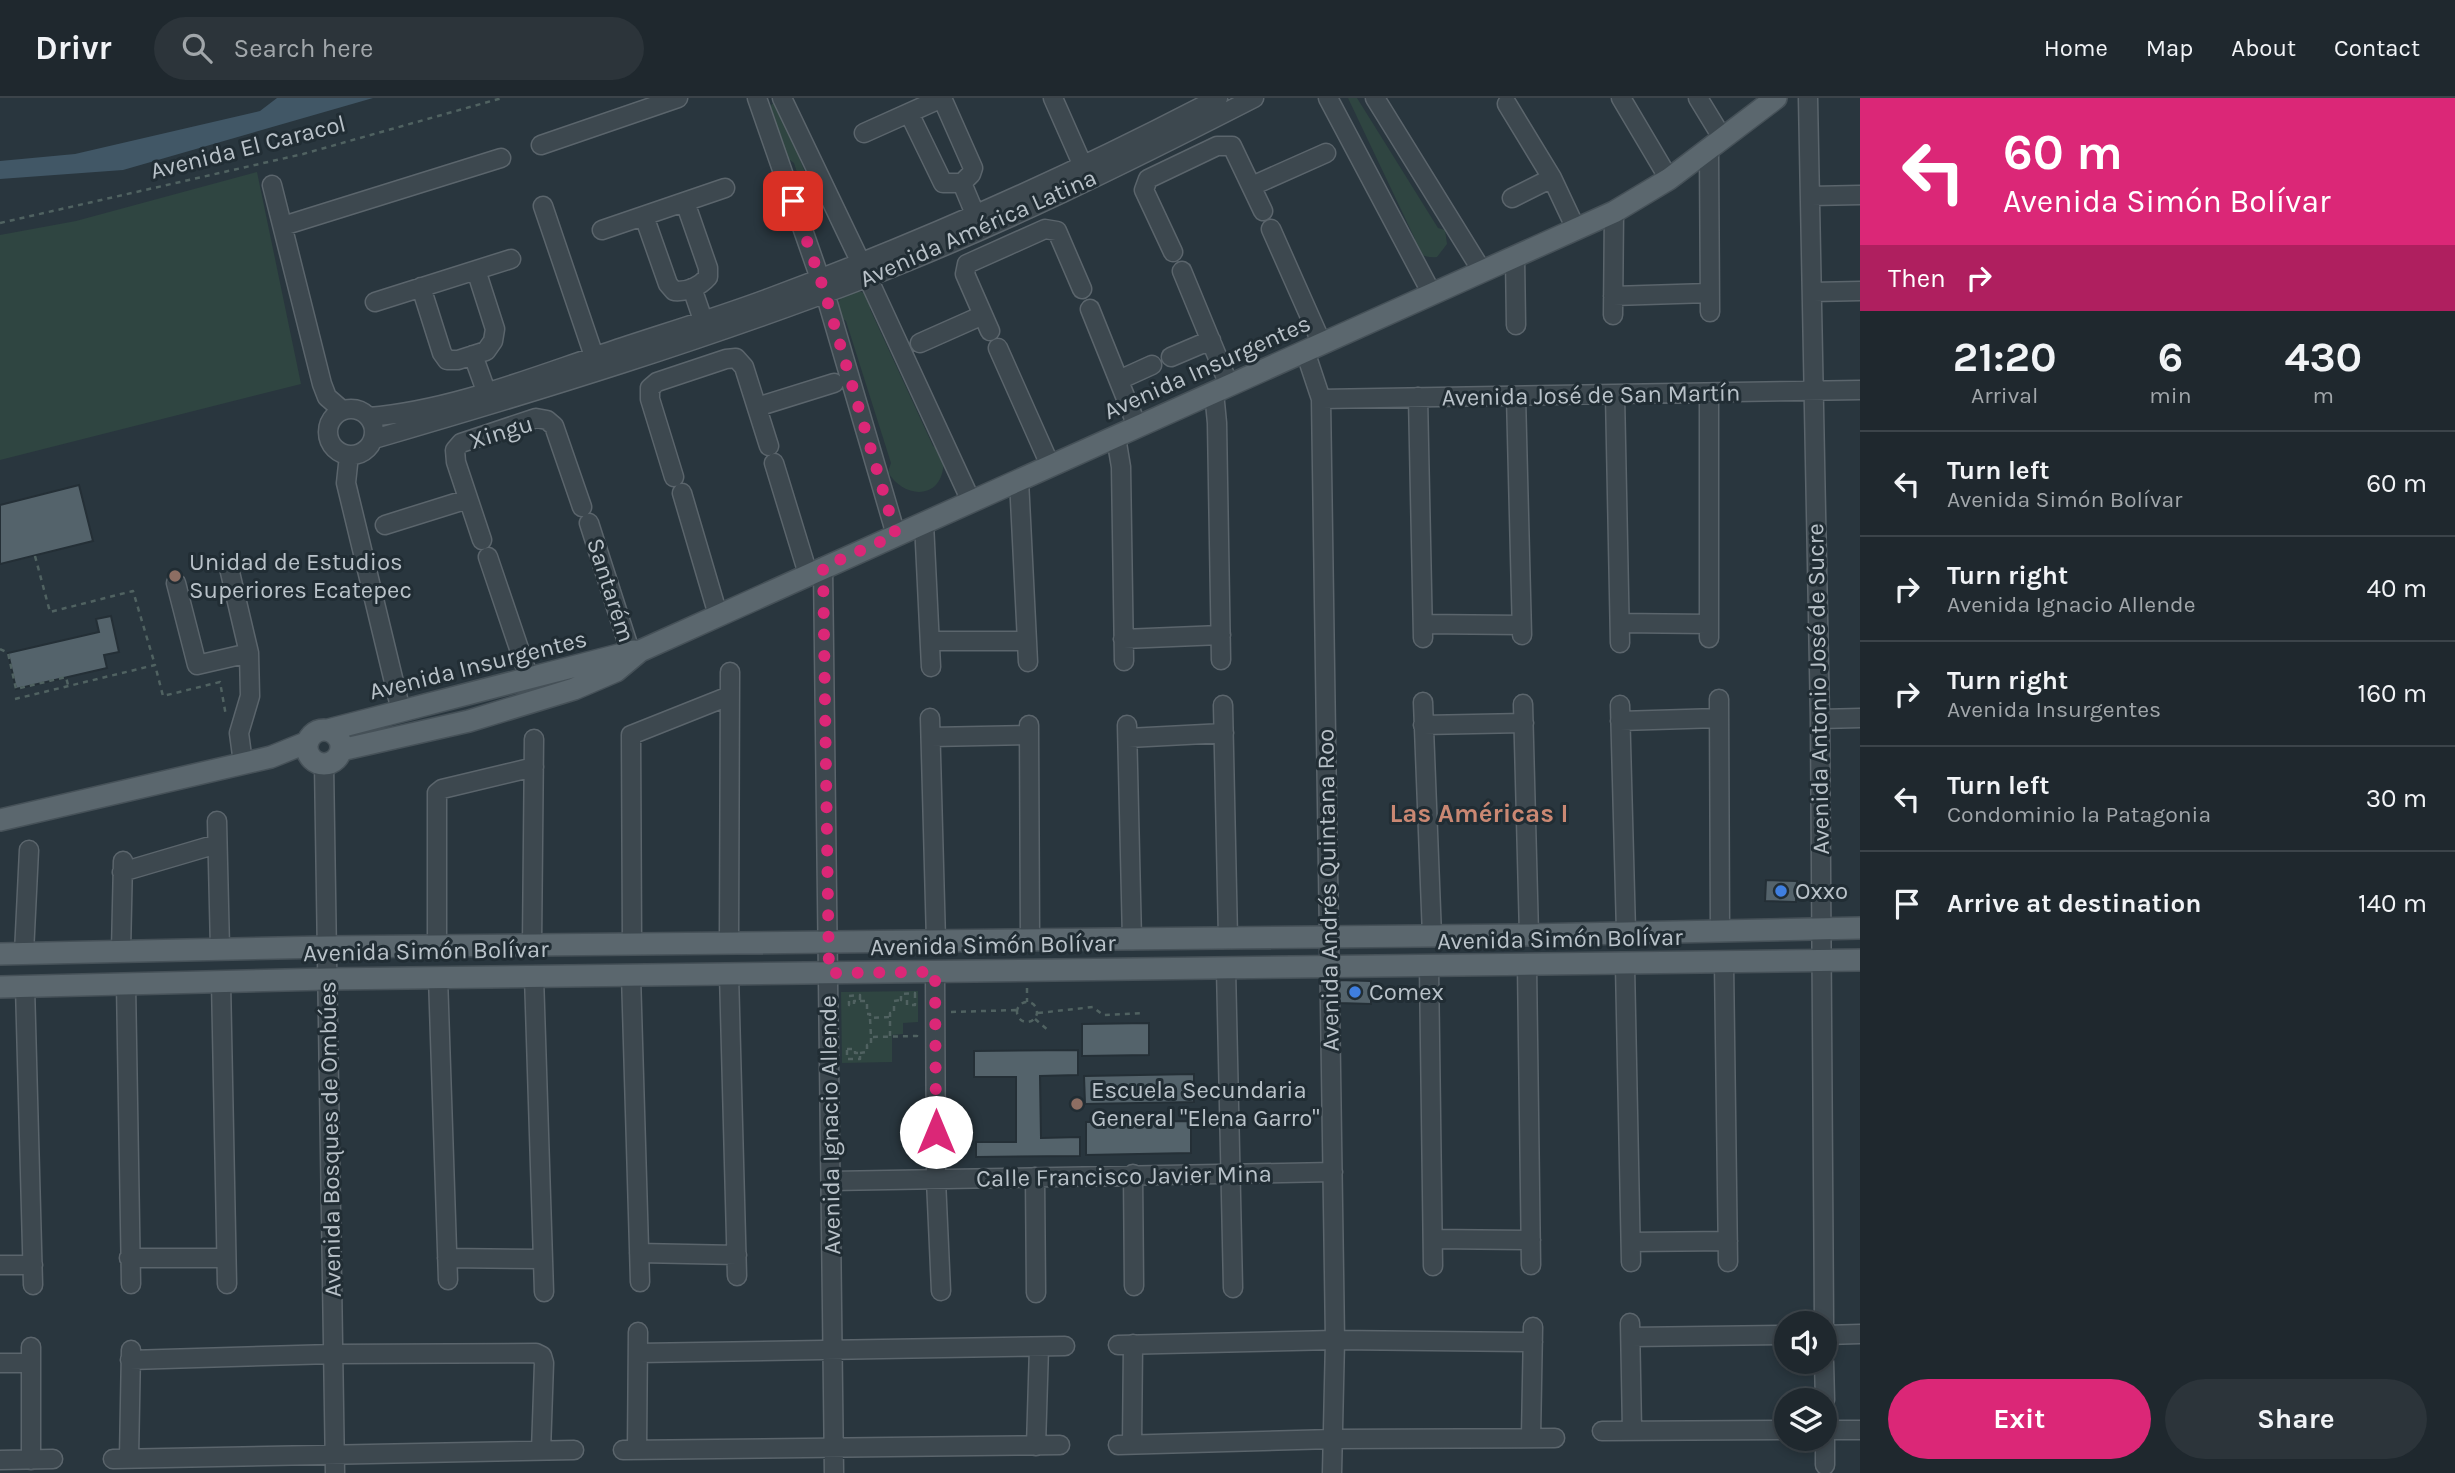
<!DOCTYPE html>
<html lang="en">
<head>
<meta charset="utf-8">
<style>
  body { margin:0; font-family:Karla,sans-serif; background:#2c343a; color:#f1f3f6; height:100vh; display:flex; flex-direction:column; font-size:26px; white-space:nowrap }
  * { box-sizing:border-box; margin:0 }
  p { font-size:23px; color:#a1a6aa }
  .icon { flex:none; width:38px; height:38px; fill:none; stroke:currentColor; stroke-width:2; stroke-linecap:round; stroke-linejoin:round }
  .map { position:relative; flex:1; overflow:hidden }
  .panel { display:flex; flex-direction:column; background:#1f282e; width:595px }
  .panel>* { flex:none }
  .top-card { background:#db2777; color:#fff; overflow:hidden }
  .tools { position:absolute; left:1774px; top:1213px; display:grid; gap:14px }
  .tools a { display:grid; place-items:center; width:63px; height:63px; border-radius:50%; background:#1f282e; box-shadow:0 4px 10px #0003,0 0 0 2px #3c444a; font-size:35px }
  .pin { position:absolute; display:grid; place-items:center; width:60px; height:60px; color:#fff; margin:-30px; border-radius:14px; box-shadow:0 4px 10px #0006 }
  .me { position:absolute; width:77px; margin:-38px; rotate:0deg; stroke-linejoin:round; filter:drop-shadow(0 0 5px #0008) }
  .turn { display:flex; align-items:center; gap:24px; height:147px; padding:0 28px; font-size:32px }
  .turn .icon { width:91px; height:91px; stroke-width:2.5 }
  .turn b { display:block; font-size:49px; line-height:60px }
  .then { display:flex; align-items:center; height:66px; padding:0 28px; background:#0003; gap:14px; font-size:26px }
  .eta { display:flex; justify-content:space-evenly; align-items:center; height:119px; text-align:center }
  .eta b { font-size:42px; font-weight:700; line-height:49px }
  .cta { display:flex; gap:14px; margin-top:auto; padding:14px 28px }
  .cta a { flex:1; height:80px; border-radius:42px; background:#db2777; color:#fff; font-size:28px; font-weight:700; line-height:80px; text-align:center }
  .cta a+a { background:#2c343a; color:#f1f3f6 }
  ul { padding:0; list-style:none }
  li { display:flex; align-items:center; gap:21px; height:105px; padding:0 28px; border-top:2px solid #3c444a }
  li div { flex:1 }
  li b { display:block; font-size:26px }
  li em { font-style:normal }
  header { display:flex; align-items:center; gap:42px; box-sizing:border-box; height:98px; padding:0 35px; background:#1f282e; border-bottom:2px solid #3c444a }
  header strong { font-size:33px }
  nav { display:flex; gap:38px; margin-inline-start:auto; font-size:24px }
  .search { width:490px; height:63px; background:#2c343a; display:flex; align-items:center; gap:18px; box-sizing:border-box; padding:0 24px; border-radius:38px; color:#a1a6aa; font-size:26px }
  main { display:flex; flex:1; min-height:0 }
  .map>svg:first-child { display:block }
</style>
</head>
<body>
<header>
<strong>Drivr</strong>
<div class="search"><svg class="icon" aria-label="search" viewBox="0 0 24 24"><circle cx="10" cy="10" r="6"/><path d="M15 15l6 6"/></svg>Search here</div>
<nav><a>Home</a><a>Map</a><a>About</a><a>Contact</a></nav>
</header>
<main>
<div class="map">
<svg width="1860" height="1375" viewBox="0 0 1860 1375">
  <rect width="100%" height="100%" fill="#29363e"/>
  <!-- green -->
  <path fill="#2f4541" d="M 1348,0 L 1357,0 L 1438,130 L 1445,132 L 1447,146 L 1437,159 C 1426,160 1421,157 1414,150 L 1415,141 Z
    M 776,4 L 802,54 L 800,62 L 810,86 L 802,89 L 794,65 L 787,60 L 770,10 L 772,6 Z
    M 257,74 L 301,286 L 0,362 L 0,137 L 76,123 Z
    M 854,192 L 865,195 L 872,203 L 870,211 L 933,348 L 942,354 C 943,359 944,366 943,371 C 938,403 902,399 888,374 L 891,365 L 846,223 L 836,217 C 838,203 840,196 854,192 Z
    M 918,893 L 918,924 L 903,925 L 903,936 L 892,937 L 892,964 L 842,965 L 841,894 Z"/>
  <!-- water -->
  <path fill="#415766" d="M 277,0 L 373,0 L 123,72 L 0,81 L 0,63 L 75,56 L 260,13 Z"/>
  <!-- building -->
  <path fill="#54636b" stroke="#242f36" stroke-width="2" d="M 79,387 L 93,443 L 0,466 L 0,407 Z
    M 111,518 L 119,554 L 104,557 L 107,570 L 16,591 L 8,555 L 99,534 L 96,521 Z
    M 1766,782 L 1797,783 L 1796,804 L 1765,803 Z
    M 1339,882 L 1371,883 L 1371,906 L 1338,905 Z
    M 1149,925 L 1149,957 L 1082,958 L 1082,926 Z
    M 1078,952 L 1078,977 L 1040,978 L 1041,1040 L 1080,1039 L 1080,1058 L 976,1059 L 976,1044 L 1016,1044 L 1016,979 L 974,979 L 974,953 Z
    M 1194,976 L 1194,1004 L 1085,1006 L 1084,978 Z
    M 1191,1023 L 1191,1055 L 1086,1057 L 1086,1024 Z"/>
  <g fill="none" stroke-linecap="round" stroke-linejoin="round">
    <defs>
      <path id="minor" d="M 757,0 L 825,195 L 896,437
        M 782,0 L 861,165 L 971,403
        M 1053,0 L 1083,68
        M 1328,0 L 1432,196
        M 1375,0 L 1482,173
        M 1621,0 L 1669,81
        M 1698,0 L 1723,41
        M 1808,0 L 1820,621 L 1824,1225
        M 1507,6 L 1552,80 L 1576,131
        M 909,15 L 943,85 L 962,85 L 971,76 L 973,70 L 942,0
        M 864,35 L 942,0
        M 541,47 L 678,0
        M 1709,53 L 1710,214
        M 962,85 L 975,116
        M 272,87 L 322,286 L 327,299 L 342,312
        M 1252,88 L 1326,55
        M 1811,98 L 1860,97
        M 1512,100 L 1552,80
        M 543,108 L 594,258
        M 644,118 L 668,186 L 674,193 C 688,194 699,189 708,179 L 708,170 L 685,104
        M 283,128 L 501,60
        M 1271,131 L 1322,246
        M 602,132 L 725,90
        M 1173,154 L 1144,92 L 1148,81 L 1217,48 L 1232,48 L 1263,113
        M 1515,159 L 1516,227
        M 1182,173 L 1229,287
        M 421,189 L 442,255 L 447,262 L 458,262 L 486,253 L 493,243 L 495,231 L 476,172
        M 692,190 L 703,222
        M 1813,194 L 1860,193
        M 1613,198 L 1709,195
        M 375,204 L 511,161
        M 1090,211 L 1137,328
        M 1613,217 L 1614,114
        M 990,233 L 965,176 L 967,166 L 1045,131 L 1057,133 L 1082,191
        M 920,245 L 983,217
        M 998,250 L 1050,367
        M 1305,253 L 1321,301 L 1335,1242 L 1332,1375
        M 473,257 L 486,293
        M 1171,259 L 1211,242
        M 1119,282 L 1152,267
        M 1214,294 L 1217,325 L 1221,562
        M 1615,296 L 1620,545
        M 1516,298 L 1522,537
        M 1418,299 L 1423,540
        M 1321,301 L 1860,292
        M 757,309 L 834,285
        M328 334a23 23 0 1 1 46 0a23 23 0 1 1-46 0Z
        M 369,319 C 453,312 535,278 614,252 C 665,235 718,219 769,200 C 923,143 1073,76 1218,0
        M 1116,339 L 1121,369 L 1124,563
        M 374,341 C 539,293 705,242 866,180 C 998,129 1127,65 1254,0
        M 349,357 L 346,385 L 401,613
        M 774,365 L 808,476
        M 674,379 L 650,301 L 650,290 L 657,284 L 726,261 L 736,260 L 744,269 L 769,348
        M 1019,382 L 1028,564
        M 682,395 L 718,517
        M 589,425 L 632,559
        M 924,425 L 931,569
        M 385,427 L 468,401
        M 482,442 L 456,364 L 455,352 L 461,345 L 536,320 L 547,322 L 554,328 L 582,409
        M 488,459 L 529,580
        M 823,469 L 834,1375
        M 229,470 L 249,555 L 250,598 L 239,635 L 243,665
        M 176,485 L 197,567 L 249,555
        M 1620,525 L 1708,526
        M 1423,526 L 1521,527
        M 1709,540 L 1709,295
        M 1123,541 L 1221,537
        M 931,543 L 1027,543
        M 1719,601 L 1720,833
        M 1423,604 L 1432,838
        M 1523,606 L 1529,837
        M 1223,607 L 1228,840
        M 1620,607 L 1626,834
        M 930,620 L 936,843
        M 1820,621 L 1860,620
        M 1620,623 L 1719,620
        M 1029,627 L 1030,843
        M 1127,627 L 1132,842
        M 1423,627 L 1524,625
        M 931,639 L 1029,637
        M 1128,640 L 1224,635
        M 324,666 L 335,1375
        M 217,723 L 220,851
        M 122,774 L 217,746
        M 729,845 L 730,574
        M 632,846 L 631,637 L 729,598
        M 532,847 L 534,641
        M 437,848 L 437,695 L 442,691 L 534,669
        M 121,853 L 123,763
        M 24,855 L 29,752
        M 1724,865 L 1728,1164
        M 1527,867 L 1531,1167
        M 1625,867 L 1631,1164
        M 1429,869 L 1433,1168
        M 1226,870 L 1233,1190
        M 935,874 L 936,1082 L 941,1193
        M 729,876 L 737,1178
        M 631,877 L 640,1184
        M 534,878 L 544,1194
        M 438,879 L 448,1182
        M 221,883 L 227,1186
        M 126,885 L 131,1186
        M 25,888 L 33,1187
        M 1133,1076 L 1134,1188
        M 1035,1079 L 1036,1195
        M 831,1083 L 1333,1074
        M 1433,1141 L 1531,1142
        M 1631,1144 L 1728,1143
        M 639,1155 L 737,1157
        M 129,1160 L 226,1160
        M 447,1160 L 542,1161
        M 0,1167 L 33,1167
        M 1630,1225 L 1632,1332
        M 1825,1237 L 1860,1236
        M 1631,1239 L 1787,1237
        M 1118,1247 L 1335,1242 L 1533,1244
        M 639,1255 L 1065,1248
        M 130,1262 L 333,1256 L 536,1255 L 542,1258 L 544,1265 L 541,1353
        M 1824,1264 L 1825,1302
        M 0,1265 L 30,1265
        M 1825,1332 L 1860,1332
        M 1602,1333 L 1787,1332
        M 1531,1339 L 1533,1229
        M 1825,1340 L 1825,1367
        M 1118,1347 L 1333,1341 L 1555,1340
        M 1132,1347 L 1133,1246
        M 1036,1348 L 1039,1249
        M 623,1352 L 1060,1347
        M 637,1352 L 638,1234
        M 129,1360 L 131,1252
        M 113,1361 L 574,1352
        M 0,1362 L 53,1361
        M 31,1362 L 31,1249"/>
      <path id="major" d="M 328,632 L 634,553
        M307 649a17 17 0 1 1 34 0a17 17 0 1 1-34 0Z
        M 341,652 L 469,623 L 574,591 L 616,573 L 640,553 L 1614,114 L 1669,81 L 1776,0
        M 0,722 L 271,659 L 308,644
        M 0,856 L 327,849 L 1529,837 L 1860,830
        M 0,889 L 327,881 L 1860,862"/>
    </defs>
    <!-- minor casing -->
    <use href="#minor" stroke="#5b656c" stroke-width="21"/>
    <!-- major casing -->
    <use href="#major" stroke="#465158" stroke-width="24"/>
    <!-- path -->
    <path stroke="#506261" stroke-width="2.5" stroke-dasharray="5 5" stroke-linecap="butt" d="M 0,125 L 303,56 L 502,0
      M 35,458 L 50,514 L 133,493 L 155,567
      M 0,551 L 8,555 L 16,591 L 66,579 L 68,587
      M 15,601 L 155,567 L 163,598 L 220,584 L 226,618
      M 1027,890 L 1027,904
      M 915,895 L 915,907 L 907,907 L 907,902 L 901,902 L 901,896 Z
      M 860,897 L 860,903 L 854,903 L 854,907 L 849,907 L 849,898 Z
      M 860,903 L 867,903 L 867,916 L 870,916 L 870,920
      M1017 914a10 10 0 1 1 20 0a10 10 0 1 1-20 0Z
      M 951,914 L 1017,912
      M 1038,915 L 1093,909 L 1103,917 L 1143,915
      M 890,919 L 890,915 L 894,915 L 894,903 L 901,902
      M 1035,921 L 1049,933
      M 890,938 L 890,919 L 870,920 L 871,939 L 917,938 L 917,937
      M 847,951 L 855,951 L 855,955 L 860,955 L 860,961 L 847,961 Z
      M 860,955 L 867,954 L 867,947 L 871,947 L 871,939"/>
    <!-- minor -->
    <use href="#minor" stroke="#3d484f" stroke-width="18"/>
    <!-- major -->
    <use href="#major" stroke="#5b676e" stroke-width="21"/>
  </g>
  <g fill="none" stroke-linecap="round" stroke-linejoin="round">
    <!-- route -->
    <path stroke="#db2777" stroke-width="12" stroke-dasharray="0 21.6" d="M 793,103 L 825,195 L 896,437 L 823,469 L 829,875 L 935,874 L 936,1034"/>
  </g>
  <!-- markers -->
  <g fill="#8d6e63" stroke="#212d34" stroke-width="2.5">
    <circle cx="175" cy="478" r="7"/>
    <circle cx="1077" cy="1006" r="7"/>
  </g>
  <g fill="#3f7fe0" stroke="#212d34" stroke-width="2.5">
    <circle cx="1781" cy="793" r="7"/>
    <circle cx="1355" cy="894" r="7"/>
  </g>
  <g text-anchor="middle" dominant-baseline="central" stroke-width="6" stroke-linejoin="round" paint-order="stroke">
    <!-- street labels -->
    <g font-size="24" fill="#b9c2c9" stroke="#212d34">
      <text transform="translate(248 49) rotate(-14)">Avenida El Caracol</text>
      <text transform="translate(978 130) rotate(-24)">Avenida América Latina</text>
      <text transform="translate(1207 269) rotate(-24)">Avenida Insurgentes</text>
      <text transform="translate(1591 297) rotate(-1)">Avenida José de San Martín</text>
      <text transform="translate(501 334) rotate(-17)">Xingu</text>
      <text transform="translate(611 492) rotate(72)">Santarém</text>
      <text transform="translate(478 567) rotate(-14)">Avenida Insurgentes</text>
      <text transform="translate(1818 591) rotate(-91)">Avenida Antonio José de Sucre</text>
      <text transform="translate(1328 792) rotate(-91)">Avenida Andrés Quintana Roo</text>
      <text transform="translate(1560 841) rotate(-1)">Avenida Simón Bolívar</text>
      <text transform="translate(993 847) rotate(-1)">Avenida Simón Bolívar</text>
      <text transform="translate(426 853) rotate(-1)">Avenida Simón Bolívar</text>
      <text transform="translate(830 1027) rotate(-91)">Avenida Ignacio Allende</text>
      <text transform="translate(330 1041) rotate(-91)">Avenida Bosques de Ombúes</text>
      <text transform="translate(1124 1078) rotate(-1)">Calle Francisco Javier Mina</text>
    </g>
    <!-- poi labels -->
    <g font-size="24" fill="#b9c2c9" stroke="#212d34" text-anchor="start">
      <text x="189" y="464">Unidad de Estudios<tspan x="189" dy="28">Superiores Ecatepec</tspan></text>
      <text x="1795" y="793">Oxxo</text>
      <text x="1369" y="894">Comex</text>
      <text x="1091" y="992">Escuela Secundaria<tspan x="1091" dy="28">General "Elena Garro"</tspan></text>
    </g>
    <!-- neighbourhood labels -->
    <g font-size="26" font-weight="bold" fill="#ca8873" stroke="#212d34">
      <text x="1479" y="715">Las Américas I</text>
    </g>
  </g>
</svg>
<div class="tools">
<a><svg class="icon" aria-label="sound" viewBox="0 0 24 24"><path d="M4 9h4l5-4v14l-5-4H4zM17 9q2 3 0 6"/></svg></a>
<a><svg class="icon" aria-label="layers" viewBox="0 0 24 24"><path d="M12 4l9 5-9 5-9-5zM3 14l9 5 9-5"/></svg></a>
</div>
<div class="pin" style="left:793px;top:103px;background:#d93025"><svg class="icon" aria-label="arrive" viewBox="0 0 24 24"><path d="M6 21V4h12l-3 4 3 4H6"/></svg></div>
<svg class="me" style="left:936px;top:1034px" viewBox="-20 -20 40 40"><circle r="19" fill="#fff"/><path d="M0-13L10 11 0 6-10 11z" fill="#db2777"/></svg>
</div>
<section class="panel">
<div class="top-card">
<div class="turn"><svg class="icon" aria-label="left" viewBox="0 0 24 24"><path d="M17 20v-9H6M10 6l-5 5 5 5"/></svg><div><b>60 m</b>Avenida Simón Bolívar</div></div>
<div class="then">Then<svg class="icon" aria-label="right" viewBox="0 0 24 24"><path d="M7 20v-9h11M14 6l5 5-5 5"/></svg></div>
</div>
<div class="eta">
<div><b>21:20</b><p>Arrival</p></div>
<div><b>6</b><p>min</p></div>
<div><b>430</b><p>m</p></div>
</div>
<ul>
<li><svg class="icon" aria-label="left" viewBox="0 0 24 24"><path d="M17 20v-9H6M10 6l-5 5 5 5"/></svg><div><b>Turn left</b><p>Avenida Simón Bolívar</p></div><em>60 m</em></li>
<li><svg class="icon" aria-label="right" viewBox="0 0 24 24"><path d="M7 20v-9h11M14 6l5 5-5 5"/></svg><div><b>Turn right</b><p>Avenida Ignacio Allende</p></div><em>40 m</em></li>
<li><svg class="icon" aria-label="right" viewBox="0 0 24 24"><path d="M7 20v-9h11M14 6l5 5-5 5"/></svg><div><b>Turn right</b><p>Avenida Insurgentes</p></div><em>160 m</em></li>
<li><svg class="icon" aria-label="left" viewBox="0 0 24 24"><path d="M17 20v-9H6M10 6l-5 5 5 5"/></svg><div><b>Turn left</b><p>Condominio la Patagonia</p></div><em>30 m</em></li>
<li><svg class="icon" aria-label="arrive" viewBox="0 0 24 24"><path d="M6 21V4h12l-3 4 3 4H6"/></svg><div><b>Arrive at destination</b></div><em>140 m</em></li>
</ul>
<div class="cta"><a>Exit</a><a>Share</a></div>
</section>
</main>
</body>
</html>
